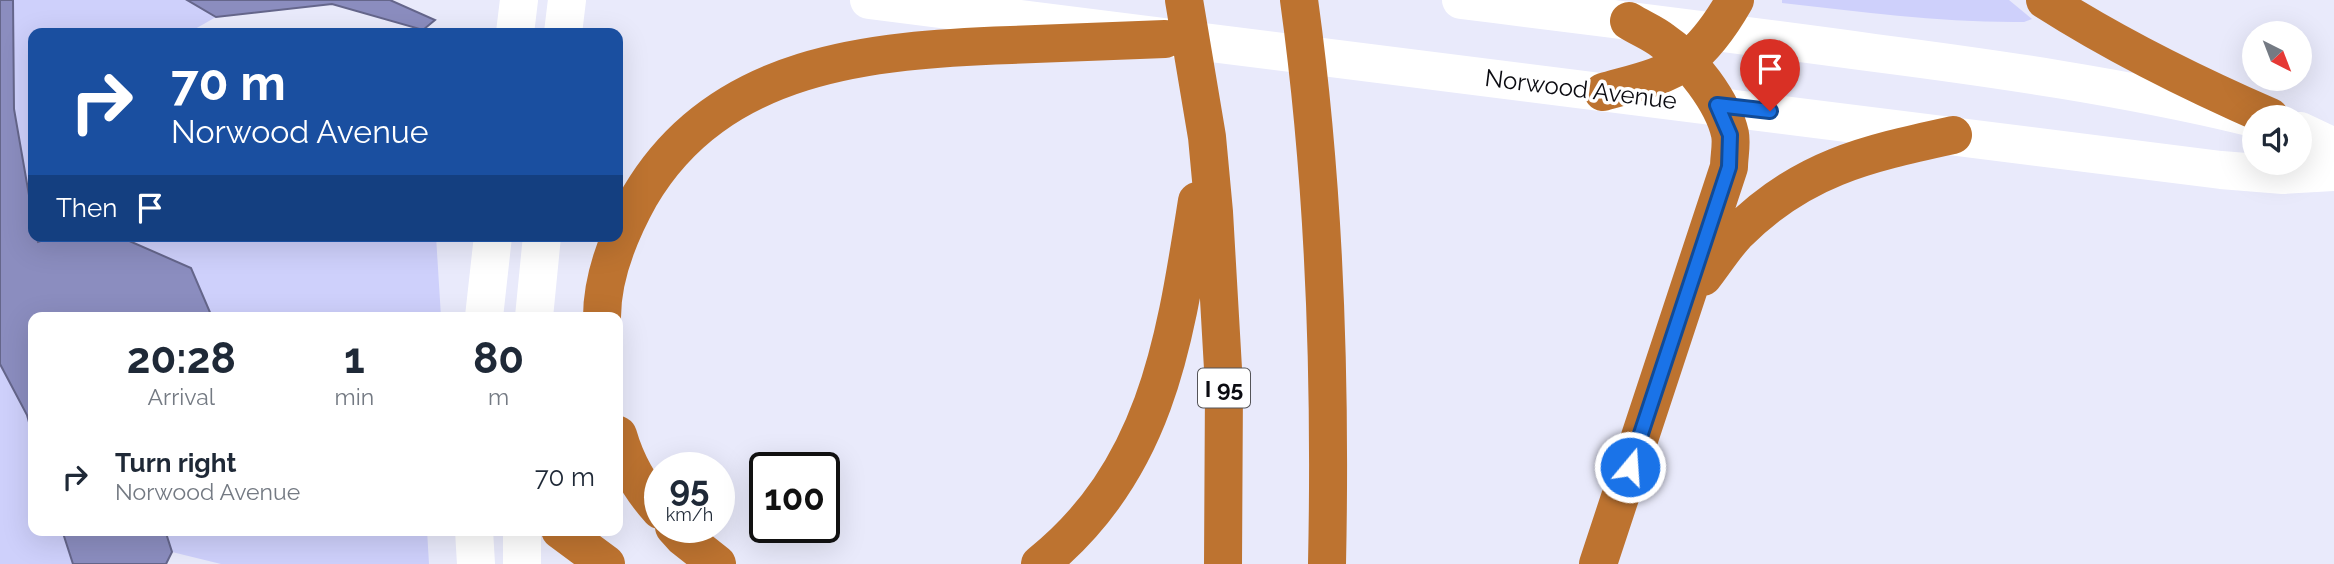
<!DOCTYPE html>
<html lang="en">
<head>
<meta charset="utf-8">
<style>
  body { margin:0; font-family:Raleway,sans-serif; background:#f6f6f7; color:#1f2937; height:100vh; display:flex; flex-direction:column; font-size:26px; white-space:nowrap }
  * { box-sizing:border-box; margin:0 }
  p { font-size:23px; color:#747a83 }
  .icon { flex:none; width:38px; height:38px; fill:none; stroke:currentColor; stroke-width:2; stroke-linecap:round; stroke-linejoin:round }
  .map { position:relative; flex:1; overflow:hidden }
  .drawer { position:absolute; left:28px; top:312px; width:595px; height:224px; display:flex; flex-direction:column; background:#fff; border-radius:14px; box-shadow:0 7px 28px #0002 }
  .drawer>* { flex:none }
  .hud { position:absolute; left:28px; top:28px; width:595px; height:214px; border-radius:14px; box-shadow:0 7px 28px #0002; background:#1a4fa0; color:#fff; overflow:hidden }
  .needle { width:46px; rotate:138deg }
  .buttons { position:absolute; left:2242px; top:21px; display:grid; gap:14px }
  .buttons a { display:grid; place-items:center; width:70px; height:70px; border-radius:50%; background:#fff; box-shadow:0 7px 28px #0002; font-size:35px }
  .speed { position:absolute; left:644px; top:452px; display:flex; gap:14px; font-size:35px; font-weight:700; text-align:center }
  .speed>* { display:grid; place-content:center; width:91px; height:91px; border-radius:50%; background:#fff; box-shadow:0 7px 28px #0002; line-height:1 }
  .speed small { font-size:18px; font-weight:400 }
  .speed .limit { border:4px solid #111; border-radius:10px; background:#fff; color:#111 }
  .pin { position:absolute; display:grid; place-items:center; width:60px; height:60px; color:#fff; margin:-72px -30px; border-radius:50% 50% 50% 0; rotate:-45deg; box-shadow:0 0 7px #0007 }
  .pin .icon { rotate:45deg }
  .me { position:absolute; width:77px; margin:-38px; rotate:18deg; stroke-linejoin:round; filter:drop-shadow(0 0 5px #0008) }
  .turn { display:flex; align-items:center; gap:24px; height:147px; padding:0 28px; font-size:32px }
  .turn .icon { width:91px; height:91px; stroke-width:2.5 }
  .turn b { display:block; font-size:49px; line-height:60px }
  .then { display:flex; align-items:center; height:66px; padding:0 28px; background:#0003; gap:14px; font-size:26px }
  .eta { display:flex; justify-content:space-evenly; align-items:center; height:119px; text-align:center }
  .eta b { font-size:42px; font-weight:700; line-height:49px }
  ul { padding:0; list-style:none }
  li { display:flex; align-items:center; gap:21px; height:91px; padding:0 28px }
  li div { flex:1 }
  li b { display:block; font-size:26px }
  li em { font-style:normal }
  .map>svg:first-child { display:block }
</style>
</head>
<body>
<div class="map">
<svg width="2334" height="564" viewBox="0 0 2334 564">
  <rect width="100%" height="100%" fill="#e9eafb"/>
  <!-- green -->
  <path fill="#ced0fb" d="M 13,0 L 187,0 L 216,17 L 195,29 L 194,33 L 33,33 L 33,218 L 14,109 Z
    M 1782,0 L 2009,0 L 2032,19 L 2024,22 C 1943,23 1862,12 1782,3 Z
    M 118,236 L 436,236 L 441,317 L 212,317 L 191,268 Z
    M 0,364 L 27,415 L 33,437 L 33,530 L 62,530 L 73,564 L 0,564 Z
    M 165,530 L 427,530 L 429,564 L 221,564 L 172,552 Z"/>
  <!-- water -->
  <path fill="#8b8dbf" stroke="#65668b" stroke-width="2" d="M 0,0 L 13,0 L 14,109 L 33,218 L 33,236 L 36,236 L 38,242 L 55,236 L 118,236 L 191,268 L 212,317 L 33,317 L 33,437 L 27,415 L 0,364 Z
    M 187,0 L 390,0 L 435,20 L 423,30 L 332,4 L 216,17 Z
    M 62,530 L 165,530 L 172,552 L 166,564 L 73,564 Z"/>
  <g fill="none" stroke-linecap="round" stroke-linejoin="round">
    <!-- street -->
    <path stroke="#fff" stroke-width="38" d="M 515,33 L 519,0
      M 563,33 L 567,0
      M 484,317 L 493,236
      M 534,317 L 542,236
      M 474,530 L 476,564
      M 522,530 L 522,564"/>
    <!-- secondary -->
    <path stroke="#fff" stroke-width="38" d="M 869,0 C 1320,59 1771,111 2221,170 L 2283,175 L 2334,172
      M 1461,0 C 1599,17 1737,34 1875,53 C 1999,69 2123,87 2245,116
      M 2300,131 L 2334,147"/>
    <!-- highway -->
    <path stroke="#bd7330" stroke-width="38" d="M 1184,0 L 1207,137 L 1214,212 L 1224,386 L 1223,564
      M 1299,0 C 1325,187 1331,375 1327,564
      M 2045,0 C 2117,46 2192,83 2270,117
      M 1603,92 C 1630,84 1663,78 1686,61 C 1706,46 1723,21 1735,0
      M 1703,277 C 1714,263 1724,247 1736,234 C 1801,168 1866,154 1953,135
      M 602,317 C 602,275 620,232 640,196 C 719,62 871,50 1011,45 C 1063,43 1114,41 1165,39
      M 618,435 C 626,463 641,489 660,510
      M 674,527 L 683,537 L 717,564
      M 560,530 L 606,564
      M 1040,564 C 1157,470 1175,340 1197,201
      M 1598,564 L 1729,167 C 1729,157 1732,144 1730,134 C 1723,102 1690,59 1663,41 C 1653,33 1640,28 1629,21"/>
  </g>
  <g fill="none" stroke-linecap="round" stroke-linejoin="round">
    <defs>
      <path id="route" d="M 1630,467 L 1729,167 L 1730,135 L 1717,105 L 1770,111"/>
    </defs>
    <!-- route casing -->
    <use href="#route" stroke="#114b97" stroke-width="18"/>
    <!-- route -->
    <use href="#route" stroke="#1a73e8" stroke-width="12"/>
  </g>
  <g text-anchor="middle" dominant-baseline="central" stroke-width="7" stroke-linejoin="round" paint-order="stroke">
    <!-- shield labels -->
    <rect fill="#fff" stroke="#545458" stroke-width="2" x="1198" y="368.5" width="52" height="39" rx="5"/>
    <g font-size="23" font-weight="bold" fill="#0b0b11">
      <text x="1224" y="388">I 95</text>
    </g>
    <!-- street labels -->
    <g font-size="24" fill="#0b0b11" stroke="#fff">
      <text transform="translate(1581 89) rotate(7)">Norwood Avenue</text>
    </g>
  </g>
</svg>
<div class="buttons">
<a><svg class="needle" viewBox="-14 -14 28 28"><path d="M0-13l5 13h-10z" fill="#e53935"/><path d="M0 13l5-13h-10z" fill="#747a83"/></svg></a>
<a><svg class="icon" aria-label="sound" viewBox="0 0 24 24"><path d="M4 9h4l5-4v14l-5-4H4zM17 9q2 3 0 6"/></svg></a>
</div>
<div class="speed"><div>95<small>km/h</small></div><div class="limit">100</div></div>
<div class="pin" style="left:1770px;top:111px;background:#d93025"><svg class="icon" aria-label="arrive" viewBox="0 0 24 24"><path d="M6 21V4h12l-3 4 3 4H6"/></svg></div>
<svg class="me" style="left:1630px;top:467px" viewBox="-20 -20 40 40"><circle r="17" fill="#1a73e8" stroke="#fff" stroke-width="3"/><path d="M0-11L8 9 0 5-8 9z" fill="#fff"/></svg>
<div class="hud">
<div class="turn"><svg class="icon" aria-label="right" viewBox="0 0 24 24"><path d="M7 20v-9h11M14 6l5 5-5 5"/></svg><div><b>70 m</b>Norwood Avenue</div></div>
<div class="then">Then<svg class="icon" aria-label="arrive" viewBox="0 0 24 24"><path d="M6 21V4h12l-3 4 3 4H6"/></svg></div>
</div>
<section class="drawer">
<div class="eta">
<div><b>20:28</b><p>Arrival</p></div>
<div><b>1</b><p>min</p></div>
<div><b>80</b><p>m</p></div>
</div>
<ul>
<li><svg class="icon" aria-label="right" viewBox="0 0 24 24"><path d="M7 20v-9h11M14 6l5 5-5 5"/></svg><div><b>Turn right</b><p>Norwood Avenue</p></div><em>70 m</em></li>
</ul>
</section>
</div>
</body>
</html>
